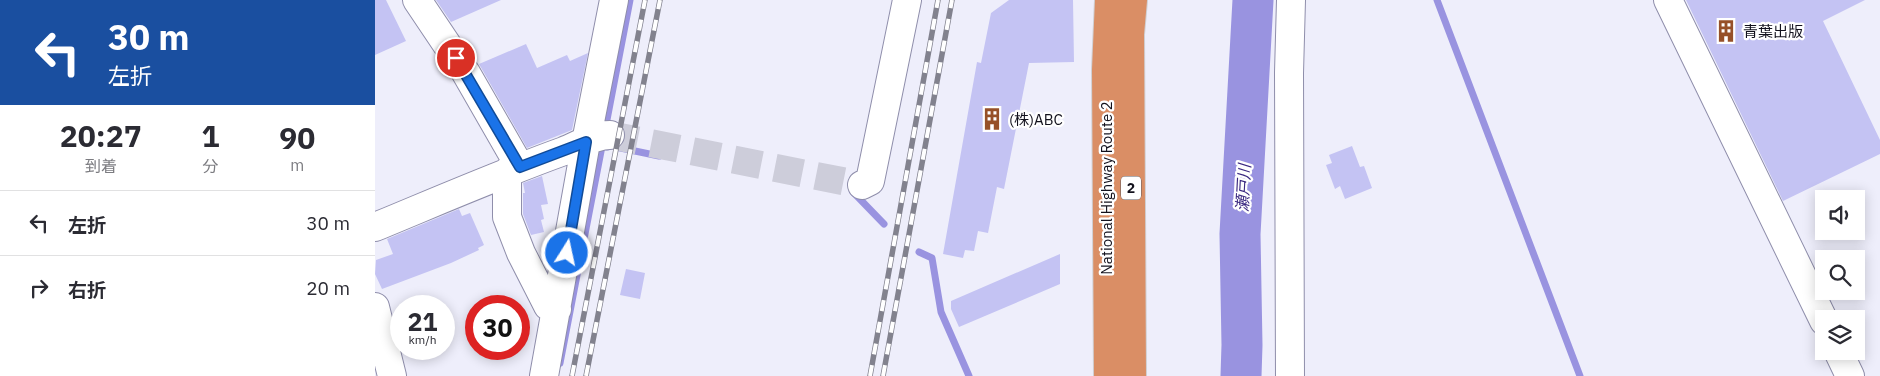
<!DOCTYPE html>
<html lang="ja">
<head>
<meta charset="utf-8">
<style>
  body { margin:0; font-family:"IBM Plex Sans","Noto Sans JP",sans-serif; background:#f2f2f3; color:#2b2b33; height:100vh; display:flex; flex-direction:column; font-size:19px; white-space:nowrap }
  * { box-sizing:border-box; margin:0 }
  p { font-size:16px; color:#7c7c81 }
  .icon { flex:none; width:28px; height:28px; fill:none; stroke:currentColor; stroke-width:2; stroke-linecap:round; stroke-linejoin:round }
  .map { position:relative; flex:1; overflow:hidden }
  .sheet { display:flex; flex-direction:column; background:#fff; width:375px }
  .sheet>* { flex:none }
  .banner { background:#1a4fa0; color:#fff; overflow:hidden }
  .controls { position:absolute; left:1440px; top:190px; display:grid; gap:10px }
  .controls a { display:grid; place-items:center; width:50px; height:50px; border-radius:0px; background:#fff; box-shadow:0 2px 12px #0003; font-size:25px }
  .speed { position:absolute; left:15px; top:295px; display:flex; gap:10px; font-size:25px; font-weight:700; text-align:center }
  .speed>* { display:grid; place-content:center; width:65px; height:65px; border-radius:50%; background:#fff; box-shadow:0 2px 12px #0003; line-height:1 }
  .speed small { font-size:12px; font-weight:400 }
  .speed .limit { border:8px solid #d22; background:#fff; color:#111 }
  .pin { position:absolute; display:grid; place-items:center; width:42px; height:42px; color:#fff; margin:-21px; border:2px solid #fff; border-radius:50%; box-shadow:0 1px 5px #0007 }
  .me { position:absolute; width:55px; margin:-28px; rotate:10deg; stroke-linejoin:round; filter:drop-shadow(0 0 4px #0008) }
  .turn { display:flex; align-items:center; gap:18px; height:105px; padding:0 25px; font-size:22px }
  .turn .icon { width:65px; height:65px; stroke-width:2.5 }
  .turn b { display:block; font-size:35px; line-height:42px }
  .eta { display:flex; justify-content:space-evenly; align-items:center; height:85px; text-align:center }
  .eta b { font-size:30px; font-weight:700; line-height:35px }
  ul { padding:0; list-style:none }
  li { display:flex; align-items:center; gap:15px; height:65px; padding:0 25px; border-top:1px solid #e1e1e2 }
  li div { flex:1 }
  li b { display:block; font-size:19px }
  li em { font-style:normal }
  main { display:flex; flex:1; min-height:0 }
  .map>svg:first-child { display:block }
</style>
</head>
<body>
<main>
<section class="sheet">
<div class="banner">
<div class="turn"><svg class="icon" aria-label="left" viewBox="0 0 24 24"><path d="M17 20v-9H6M10 6l-5 5 5 5"/></svg><div><b>30 m</b>左折</div></div>
</div>
<div class="eta">
<div><b>20:27</b><p>到着</p></div>
<div><b>1</b><p>分</p></div>
<div><b>90</b><p>m</p></div>
</div>
<ul>
<li><svg class="icon" aria-label="left" viewBox="0 0 24 24"><path d="M17 20v-9H6M10 6l-5 5 5 5"/></svg><div><b>左折</b></div><em>30 m</em></li>
<li><svg class="icon" aria-label="right" viewBox="0 0 24 24"><path d="M7 20v-9h11M14 6l5 5-5 5"/></svg><div><b>右折</b></div><em>20 m</em></li>
</ul>
</section>
<div class="map">
<svg width="1505" height="376" viewBox="0 0 1505 376">
  <rect width="100%" height="100%" fill="#eeeefb"/>
  <g fill="none" stroke-linecap="round" stroke-linejoin="round">
    <!-- stream -->
    <path stroke="#9993e0" stroke-width="7" d="M 1062,0 L 1205,376
      M 230,130 L 255,0
      M 232,147 L 236,146 L 284,156
      M 478,192 L 509,224
      M 544,252 L 557,258 L 566,312 L 594,376
      M 185,363 L 228,141"/>
    <!-- river -->
    <path stroke="#9993e0" stroke-width="41" d="M 866,376 L 867,345 L 865,234 L 878,0"/>
  </g>
  <!-- building -->
  <path fill="#c4c3f3" d="M 0,0 L 11,0 L 31,41 L 0,55 Z
    M 61,0 L 126,0 L 76,22 Z
    M 634,0 L 698,0 L 699,62 L 654,63 L 629,189 L 622,187 L 613,233 L 603,231 L 599,251 L 590,250 L 588,258 L 568,254 L 602,62 L 606,63 L 616,13 Z
    M 1311,0 L 1490,0 L 1448,21 L 1505,140 L 1505,154 L 1408,201 Z
    M 151,44 L 162,68 L 192,55 L 195,61 L 213,53 L 197,130 L 152,148 L 104,64 Z
    M 977,146 L 985,167 L 989,166 L 997,188 L 970,199 L 965,186 L 960,189 L 951,165 L 957,163 L 954,155 Z
    M 167,176 L 173,204 L 166,205 L 169,219 L 166,220 L 169,232 L 156,235 L 148,214 L 148,193 L 150,193 L 148,183 Z
    M 84,209 L 87,216 L 95,213 L 109,245 L 103,248 L 104,250 L 76,263 L 7,289 L 0,274 L 1,260 L 18,254 L 12,239 Z
    M 685,254 L 685,284 L 584,327 L 576,309 L 576,301 Z
    M 251,269 L 270,273 L 265,299 L 245,295 Z"/>
  <g fill="none" stroke-linecap="round" stroke-linejoin="round">
    <!-- minor-tunnel -->
    <path stroke="#cdcdda" stroke-width="28" stroke-dasharray="28 14" stroke-linecap="butt" d="M 235,135 L 487,185"/>
    <defs>
      <path id="minor" d="M 42,0 L 91,73 L 145,167
        M 1293,0 L 1449,321
        M 132,172 L 132,217 L 146,253 L 173,306 L 182,309
        M 487,185 L 495,181 L 532,0
        M 0,227 C 63,201 125,174 189,151 C 204,145 219,135 235,135
        M 0,307 L 17,376
        M 1463,351 L 1475,376
        M 169,376 L 211,142 L 239,0
        M 915,376 L 914,73 L 916,0"/>
      <path id="highway" d="M 733,376 L 731,70 L 734,0
        M 757,376 L 755,34 L 758,0"/>
    </defs>
    <!-- minor casing -->
    <use href="#minor" stroke="#8f8eab" stroke-width="30"/>
    <!-- highway casing -->
    <use href="#highway" stroke="#d0cfd2" stroke-width="30"/>
    <!-- minor -->
    <use href="#minor" stroke="#fff" stroke-width="28"/>
    <!-- highway -->
    <use href="#highway" stroke="#da8e65" stroke-width="28"/>
    <defs>
      <path id="rail" d="M 197,376 L 270,0
        M 211,376 L 285,0
        M 495,376 L 563,0
        M 508,376 L 577,0"/>
    </defs>
    <!-- rail casing -->
    <use href="#rail" stroke="#82828e" stroke-width="5.5"/>
    <!-- rail -->
    <use href="#rail" stroke="#fff" stroke-width="4" stroke-dasharray="11" stroke-linecap="butt"/>
  </g>
  <g fill="none" stroke-linecap="round" stroke-linejoin="round">
    <defs>
      <path id="route" d="M 81,58 L 145,167 L 211,142 L 192,253"/>
    </defs>
    <!-- route casing -->
    <use href="#route" stroke="#114b97" stroke-width="12"/>
    <!-- route -->
    <use href="#route" stroke="#1a73e8" stroke-width="9"/>
  </g>
  <!-- icons -->
  <defs>
    <symbol id="building-bare" viewBox="-9 -9 18 18"><path d="M-4-6H4V6H1V3H-1V6H-4ZM-2.5-4.3h1.7v1.8h-1.7ZM.8-4.3h1.7v1.8H.8ZM-2.5-1h1.7V.8h-1.7ZM.8-1h1.7V.8H.8Z" fill="#965028" stroke="#fff" stroke-width="2.5" paint-order="stroke"/></symbol>
  </defs>
  <g fill-rule="evenodd">
    <use href="#building-bare" x="1335" y="15" width="32" height="32"/>
    <use href="#building-bare" x="601" y="103" width="32" height="32"/>
  </g>
  <g text-anchor="middle" dominant-baseline="central" stroke-width="4.5" stroke-linejoin="round" paint-order="stroke">
    <!-- shield labels -->
    <rect fill="#fff" stroke="#595860" stroke-width="1" x="746" y="176.5" width="20" height="23" rx="4"/>
    <g font-size="14" font-weight="bold" fill="#12111c">
      <text x="756" y="188">2</text>
    </g>
    <!-- poi labels -->
    <g font-size="15" fill="#12111c" stroke="#fff" text-anchor="start">
      <text x="1368" y="31">青葉出版</text>
      <text x="634" y="119">(株)ABC</text>
    </g>
    <!-- street labels -->
    <g font-size="15" fill="#12111c" stroke="#fff">
      <text transform="translate(731 188) rotate(-90)">National Highway Route 2</text>
    </g>
    <!-- water labels -->
    <g font-size="16" font-style="italic" fill="#3a2880" stroke="#fff">
      <text transform="translate(868 188) rotate(-87)">瀬戸川</text>
    </g>
  </g>
</svg>
<div class="controls">
<a><svg class="icon" aria-label="sound" viewBox="0 0 24 24"><path d="M4 9h4l5-4v14l-5-4H4zM17 9q2 3 0 6"/></svg></a>
<a><svg class="icon" aria-label="search" viewBox="0 0 24 24"><circle cx="10" cy="10" r="6"/><path d="M15 15l6 6"/></svg></a>
<a><svg class="icon" aria-label="layers" viewBox="0 0 24 24"><path d="M12 4l9 5-9 5-9-5zM3 14l9 5 9-5"/></svg></a>
</div>
<div class="speed"><div>21<small>km/h</small></div><div class="limit">30</div></div>
<div class="pin" style="left:81px;top:58px;background:#d93025"><svg class="icon" aria-label="arrive" viewBox="0 0 24 24"><path d="M6 21V4h12l-3 4 3 4H6"/></svg></div>
<svg class="me" style="left:192px;top:253px" viewBox="-20 -20 40 40"><circle r="17" fill="#1a73e8" stroke="#fff" stroke-width="3"/><path d="M0-11L8 9 0 5-8 9z" fill="#fff"/></svg>
</div>
</main>
</body>
</html>
